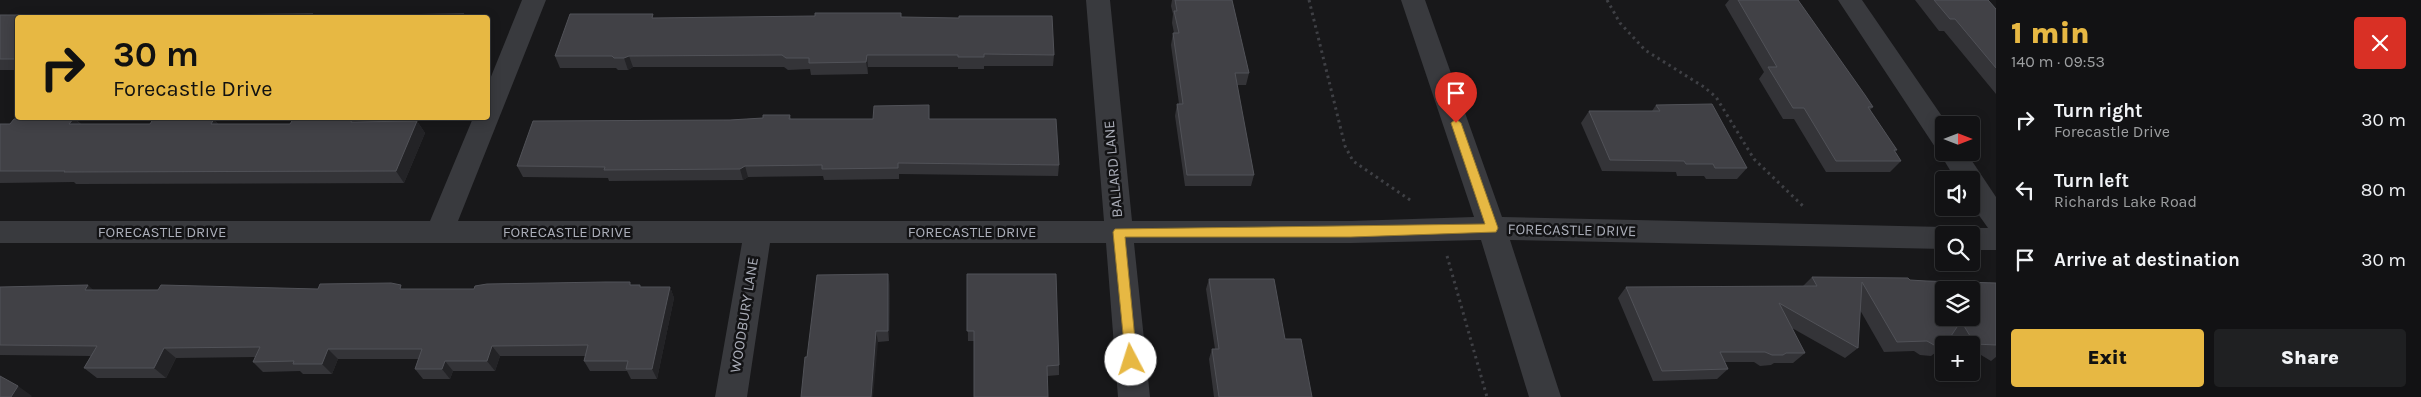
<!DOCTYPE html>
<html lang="en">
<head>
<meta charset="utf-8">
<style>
  body { margin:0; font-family:Karla,sans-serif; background:#1f2022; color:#f1f3f6; height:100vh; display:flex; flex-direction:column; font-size:19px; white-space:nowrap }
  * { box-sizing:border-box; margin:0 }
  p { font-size:16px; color:#9c9ea0 }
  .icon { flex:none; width:28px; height:28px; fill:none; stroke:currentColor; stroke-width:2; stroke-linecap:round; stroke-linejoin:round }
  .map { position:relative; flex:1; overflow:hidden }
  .side { display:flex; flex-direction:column; background:#121214; width:425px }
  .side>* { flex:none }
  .hud { position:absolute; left:15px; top:15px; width:475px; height:105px; border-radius:5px; box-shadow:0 2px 12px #0003,0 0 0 1px #313234; background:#e7b843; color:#111; overflow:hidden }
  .needle { width:32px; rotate:90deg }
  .tools { position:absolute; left:1935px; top:116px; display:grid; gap:10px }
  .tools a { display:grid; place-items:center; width:45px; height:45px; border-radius:5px; background:#121214; box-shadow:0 2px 12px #0003,0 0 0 1px #313234; font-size:25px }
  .pin { position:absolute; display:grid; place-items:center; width:42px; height:42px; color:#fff; margin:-51px -21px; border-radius:50% 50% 50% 0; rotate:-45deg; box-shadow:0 0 5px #0007 }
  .pin .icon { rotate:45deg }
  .me { position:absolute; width:55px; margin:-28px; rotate:355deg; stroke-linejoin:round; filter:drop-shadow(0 0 4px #0008) }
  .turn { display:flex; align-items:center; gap:18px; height:105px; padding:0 15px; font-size:22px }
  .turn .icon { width:65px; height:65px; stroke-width:2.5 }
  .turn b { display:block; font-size:35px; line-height:42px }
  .round { display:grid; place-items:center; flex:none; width:52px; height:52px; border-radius:5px; background:#1f2022 }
  .overview { display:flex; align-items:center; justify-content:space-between; height:85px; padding:0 15px }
  h1 { font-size:30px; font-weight:800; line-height:38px; color:#e7b843 }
  .cta { display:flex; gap:10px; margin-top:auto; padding:10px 15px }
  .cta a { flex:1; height:58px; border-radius:5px; background:#e7b843; color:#111; font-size:20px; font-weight:800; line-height:58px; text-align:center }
  .cta a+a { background:#1f2022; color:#f1f3f6 }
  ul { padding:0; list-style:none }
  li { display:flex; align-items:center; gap:15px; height:70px; padding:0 15px }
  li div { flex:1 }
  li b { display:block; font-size:19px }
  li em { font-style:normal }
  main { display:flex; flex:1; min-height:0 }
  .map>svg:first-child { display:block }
</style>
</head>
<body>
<main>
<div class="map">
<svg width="1996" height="397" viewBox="0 0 1996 397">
  <rect width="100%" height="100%" fill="#18181a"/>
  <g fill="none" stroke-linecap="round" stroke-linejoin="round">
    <!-- path -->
    <path stroke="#3f4045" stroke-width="3" stroke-dasharray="2.5 4" stroke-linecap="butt" d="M 1309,0 L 1345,146 L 1353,161 L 1413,202
      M 1607,0 L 1620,23 L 1645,50 L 1704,87 L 1716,97 L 1754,159 L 1804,207
      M 1447,256 L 1487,397"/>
    <!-- minor -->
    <path fill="#393a3e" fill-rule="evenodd" d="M 522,0 L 546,0 L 458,221 L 1104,221 L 1086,0 L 1110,0 L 1132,221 L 1351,221 L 1474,217 L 1401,0 L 1425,0 L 1502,217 L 1944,227 L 1954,230 L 1957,235 L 1944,235 L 1944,249 L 1510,240 L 1561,397 L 1529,397 L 1481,240 L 1351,243 L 1134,243 L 1150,397 L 1118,397 L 1106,243 L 770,243 L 747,397 L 715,397 L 742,243 L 0,243 L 0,221 L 430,221 L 473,118 L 488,118 L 488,84 Z
      M 1838,0 L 1862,0 L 1948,125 L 1944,125 L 1944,152 L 1966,152 L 1996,197 L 1996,250 L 1971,250 L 1971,235 L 1959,235 L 1961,231 L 1971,228 L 1988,228 L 1971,204 L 1971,180 L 1956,180 L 1939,152 L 1940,149 L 1935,147 Z"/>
  </g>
  <!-- wall -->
  <path fill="#343438" d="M 1172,0 L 1232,0 L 1249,73 L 1246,85 L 1237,85 L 1254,175 L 1251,186 L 1185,186 L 1175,116 L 1177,104 L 1179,104 L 1171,45 L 1173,33 L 1174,33 L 1172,23 L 1173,14 L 1171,6 Z
    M 1729,0 L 1798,0 L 1873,107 L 1870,110 L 1897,150 L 1895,151 L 1901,161 L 1890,172 L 1826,172 L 1794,119 L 1783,119 L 1759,79 L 1764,72 L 1725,5 Z
    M 1915,0 L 1988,0 L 1996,9 L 1996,94 L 1944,31 L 1939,31 Z
    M 0,15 L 18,18 L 18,70 L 0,70 Z
    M 901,17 L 1054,55 L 1053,66 L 984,66 L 984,69 L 958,69 L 958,67 L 868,67 L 868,74 L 811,75 L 810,69 L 788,70 L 784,67 L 633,67 L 628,70 L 618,70 L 616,68 L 560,68 L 555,56 L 654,18 Z
    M 1656,105 L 1747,168 L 1737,179 L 1706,179 L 1704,176 L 1677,176 L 1676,172 L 1602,171 L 1581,123 L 1589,111 L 1652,111 Z
    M 790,115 L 791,119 L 930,119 L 1059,165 L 1058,176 L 899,174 L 899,179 L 824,180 L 823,176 L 748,177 L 743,180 L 609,181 L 608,178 L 523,177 L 517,166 L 730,120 L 763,118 Z
    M 74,118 L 81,124 L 150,124 L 214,119 L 218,124 L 290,124 L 332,118 L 355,122 L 417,121 L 425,133 L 404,183 L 76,184 L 74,182 L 0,183 L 0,124 L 10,124 Z
    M 967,274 L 1059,365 L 1059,375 L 1047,376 L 974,341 L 968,341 Z
    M 1812,277 L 1996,283 L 1996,357 L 1991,361 L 1981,355 L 1971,355 L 1971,345 L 1955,345 L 1950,337 L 1944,345 L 1944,346 L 1931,356 L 1920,355 L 1914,351 L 1884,352 L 1860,310 L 1858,348 L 1845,358 L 1792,328 L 1805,353 L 1793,363 L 1774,363 L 1771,365 L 1760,366 L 1754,362 L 1725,362 L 1728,369 L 1717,379 L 1653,381 L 1618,298 L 1626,287 L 1803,286 Z
    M 1209,279 L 1285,339 L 1312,397 L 1214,397 L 1209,359 L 1212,349 L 1215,349 L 1206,289 Z
    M 890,284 L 889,341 L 878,342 L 807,357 Z
    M 631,285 L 642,287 L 670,287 L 674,298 L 657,379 L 631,379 L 627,371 L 590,371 L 584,361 L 585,356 L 500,356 L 495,371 L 453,371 L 450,379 L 423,379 L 415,369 L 418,359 L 338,359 L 332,374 L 303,374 L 300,371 L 263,372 L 253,362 L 255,357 L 176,358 L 166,378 L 97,378 L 84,368 L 91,356 L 0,355 L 0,287 L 93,290 L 474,289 Z"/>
  <!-- shaded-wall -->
  <path fill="#232326" d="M 867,55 L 868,67 L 868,74 L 866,62 Z
    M 629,56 L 633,67 L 628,70 L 624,58 Z
    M 74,118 L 85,129 L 69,124 Z
    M 214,119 L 223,131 L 211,124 Z
    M 417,121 L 425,133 L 404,183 L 396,171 Z
    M 745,166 L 748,177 L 743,180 L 740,169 Z
    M 888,274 L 890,284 L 889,341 L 888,331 Z
    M 88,285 L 100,296 L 85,290 Z
    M 670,287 L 674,298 L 657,379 L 652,369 Z
    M 876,331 L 878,342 L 873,397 L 871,397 Z
    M 492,346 L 500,356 L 495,371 L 487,361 Z
    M 164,348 L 176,358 L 166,378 L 154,368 Z
    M 328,349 L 338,359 L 332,374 L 322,364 Z
    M 445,361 L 453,371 L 450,379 L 442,369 Z
    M 18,386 L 32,396 L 31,397 L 11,397 Z"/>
  <!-- building -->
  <path fill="#414146" stroke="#515258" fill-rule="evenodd" d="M 1175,0 L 1232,0 L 1249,73 L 1235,73 L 1254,175 L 1187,175 L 1177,104 L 1183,104 L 1173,33 L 1179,33 L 1174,11 L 1177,11 Z
    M 1738,0 L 1798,0 L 1865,95 L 1873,107 L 1868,107 L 1897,150 L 1894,150 L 1901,161 L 1836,161 L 1804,108 L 1793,108 L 1768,67 L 1777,67 Z
    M 1934,0 L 1988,0 L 1996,9 L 1996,68 L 1955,19 L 1950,19 Z
    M 815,13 L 901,13 L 901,17 L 959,18 L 959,16 L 1052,16 L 1054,55 L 984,54 L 984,57 L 958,57 L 958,55 L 867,55 L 866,62 L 809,63 L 809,58 L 786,58 L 782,55 L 629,56 L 624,58 L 614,58 L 612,56 L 555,56 L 570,14 L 653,14 L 652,18 L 815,16 Z
    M 313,14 L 311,18 L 188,18 L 189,15 Z
    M 464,14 L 463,18 L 372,18 L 373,15 Z
    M 0,15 L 121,15 L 119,18 L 18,18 L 18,59 L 0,59 Z
    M 1712,104 L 1747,168 L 1715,168 L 1713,164 L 1686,164 L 1684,161 L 1610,160 L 1589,111 L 1660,111 L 1656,105 Z
    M 929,105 L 929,119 L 1056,119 L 1059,165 L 898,163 L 898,168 L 822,169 L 822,165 L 745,166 L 740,169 L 604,170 L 605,167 L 517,166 L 533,121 L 730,120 L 763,118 L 763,115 L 790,115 L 789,119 L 873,119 L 874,106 Z
    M 74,118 L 69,124 L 150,124 L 154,118 L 214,119 L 211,124 L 290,124 L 294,118 L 352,118 L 351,122 L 417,121 L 396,171 L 64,172 L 65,171 L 0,171 L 0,124 L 10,124 L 14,119 Z
    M 888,274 L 888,331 L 876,331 L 871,397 L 801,397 L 805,357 L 807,357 L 817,275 Z
    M 967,274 L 1056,274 L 1059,365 L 1047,366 L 1048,397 L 974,397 L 974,331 L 967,331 Z
    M 1812,277 L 1908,278 L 1910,280 L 1926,281 L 1996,283 L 1996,345 L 1975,344 L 1961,321 L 1945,345 L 1944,346 L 1934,345 L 1927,341 L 1897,342 L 1862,282 L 1858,348 L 1779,303 L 1805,353 L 1786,353 L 1783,355 L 1772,355 L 1765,352 L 1720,352 L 1728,369 L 1662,371 L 1626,287 L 1817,286 ZM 1944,290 L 1971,290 L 1971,318 L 1944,318 Z
    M 1209,279 L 1274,279 L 1285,339 L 1301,339 L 1312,397 L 1219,397 L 1212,349 L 1219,349 Z
    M 605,282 L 630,282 L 630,285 L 640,285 L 640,287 L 670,287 L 652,369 L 626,369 L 628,361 L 584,361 L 588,345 L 492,346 L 487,361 L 445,361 L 442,369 L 415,369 L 422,349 L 328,349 L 322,364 L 293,364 L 294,361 L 253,362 L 260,347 L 164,348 L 154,368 L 84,368 L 97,346 L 0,345 L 0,287 L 88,285 L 85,290 L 158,290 L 161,285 L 318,289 L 320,284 L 391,283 L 401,285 L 400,289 L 474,289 L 475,286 L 487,284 Z
    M 0,376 L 18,386 L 11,397 L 0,397 Z"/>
  <!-- route -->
  <path fill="#e7b843" stroke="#96782c" d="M 1456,119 L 1461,123 L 1498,228 L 1496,232 L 1351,237 L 1125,237 L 1137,360 L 1135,364 L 1126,364 L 1113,232 L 1115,229 L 1485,224 L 1451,123 Z"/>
  <g text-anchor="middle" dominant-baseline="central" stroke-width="5" stroke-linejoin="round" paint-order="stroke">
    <!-- street labels -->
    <g font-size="15" fill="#abaeb9" stroke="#131315">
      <text transform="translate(1113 169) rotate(-95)">BALLARD LANE</text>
      <text transform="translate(1572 230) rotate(1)">FORECASTLE DRIVE</text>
      <text x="162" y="232">FORECASTLE DRIVE</text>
      <text x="567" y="232">FORECASTLE DRIVE</text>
      <text x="972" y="232">FORECASTLE DRIVE</text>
      <text transform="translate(744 315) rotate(-81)">WOODBURY LANE</text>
    </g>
  </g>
</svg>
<div class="tools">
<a><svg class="needle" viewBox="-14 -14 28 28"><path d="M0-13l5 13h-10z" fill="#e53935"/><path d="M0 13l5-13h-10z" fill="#9c9ea0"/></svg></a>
<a><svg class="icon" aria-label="sound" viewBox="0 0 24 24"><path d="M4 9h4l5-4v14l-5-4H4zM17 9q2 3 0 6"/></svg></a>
<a><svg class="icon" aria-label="search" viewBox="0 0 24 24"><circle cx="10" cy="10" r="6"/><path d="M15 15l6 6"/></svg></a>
<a><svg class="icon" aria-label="layers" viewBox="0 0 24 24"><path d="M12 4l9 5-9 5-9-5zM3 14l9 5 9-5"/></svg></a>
<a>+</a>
</div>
<div class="pin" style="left:1456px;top:123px;background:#d93025"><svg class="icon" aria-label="arrive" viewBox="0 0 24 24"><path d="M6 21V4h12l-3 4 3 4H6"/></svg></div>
<svg class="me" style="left:1131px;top:360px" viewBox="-20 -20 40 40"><circle r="19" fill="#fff"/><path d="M0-13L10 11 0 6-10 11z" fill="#e7b843"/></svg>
<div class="hud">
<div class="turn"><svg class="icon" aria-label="right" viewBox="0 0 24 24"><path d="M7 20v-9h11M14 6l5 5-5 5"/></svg><div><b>30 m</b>Forecastle Drive</div></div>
</div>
</div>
<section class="side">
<div class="overview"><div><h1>1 min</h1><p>140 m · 09:53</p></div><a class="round" style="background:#d93025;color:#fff"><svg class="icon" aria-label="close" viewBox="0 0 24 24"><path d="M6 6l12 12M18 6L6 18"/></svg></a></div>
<ul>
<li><svg class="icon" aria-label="right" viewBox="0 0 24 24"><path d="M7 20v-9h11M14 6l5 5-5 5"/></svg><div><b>Turn right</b><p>Forecastle Drive</p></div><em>30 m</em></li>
<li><svg class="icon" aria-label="left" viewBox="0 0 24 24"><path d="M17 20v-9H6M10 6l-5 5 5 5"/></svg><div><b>Turn left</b><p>Richards Lake Road</p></div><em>80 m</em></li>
<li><svg class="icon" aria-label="arrive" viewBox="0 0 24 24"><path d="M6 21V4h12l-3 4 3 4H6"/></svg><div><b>Arrive at destination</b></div><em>30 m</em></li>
</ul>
<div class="cta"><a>Exit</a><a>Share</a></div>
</section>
</main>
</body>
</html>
